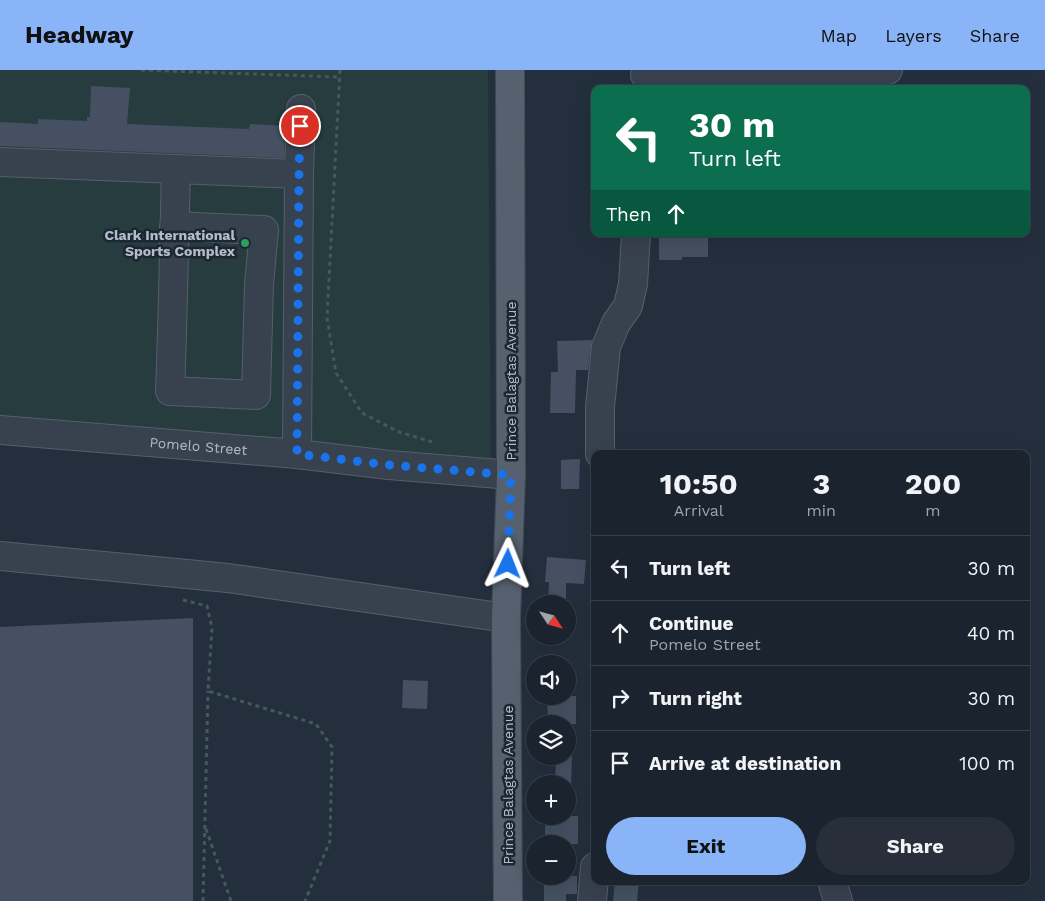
<!DOCTYPE html>
<html lang="en">
<head>
<meta charset="utf-8">
<style>
  body { margin:0; font-family:"Work Sans",sans-serif; background:#282f3a; color:#f1f3f6; height:100vh; display:flex; flex-direction:column; font-size:19px; white-space:nowrap }
  * { box-sizing:border-box; margin:0 }
  p { font-size:16px; color:#a0a4aa }
  .icon { flex:none; width:28px; height:28px; fill:none; stroke:currentColor; stroke-width:2; stroke-linecap:round; stroke-linejoin:round }
  .map { position:relative; flex:1; overflow:hidden }
  .side { position:absolute; left:591px; top:380px; width:439px; height:435px; display:flex; flex-direction:column; background:#1b232e; border-radius:10px; box-shadow:0 5px 20px #0002,0 0 0 1px #39404a }
  .side>* { flex:none }
  .guide { position:absolute; left:591px; top:15px; width:439px; height:152px; border-radius:10px; box-shadow:0 5px 20px #0002,0 0 0 1px #39404a; background:#0b6e4f; color:#fff; overflow:hidden }
  .needle { width:32px; rotate:126deg }
  .controls { position:absolute; left:526px; top:525px; display:grid; gap:10px }
  .controls a { display:grid; place-items:center; width:50px; height:50px; border-radius:50%; background:#1b232e; box-shadow:0 5px 20px #0002,0 0 0 1px #39404a; font-size:25px }
  .pin { position:absolute; display:grid; place-items:center; width:42px; height:42px; color:#fff; margin:-21px; border:2px solid #fff; border-radius:50%; box-shadow:0 1px 5px #0007 }
  .me { position:absolute; width:55px; margin:-28px; rotate:2deg; stroke-linejoin:round; filter:drop-shadow(0 0 4px #0008) }
  .turn { display:flex; align-items:center; gap:18px; height:105px; padding:0 15px; font-size:22px }
  .turn .icon { width:65px; height:65px; stroke-width:2.5 }
  .turn b { display:block; font-size:35px; line-height:42px }
  .then { display:flex; align-items:center; height:48px; padding:0 15px; background:#0003; gap:10px; font-size:19px }
  .eta { display:flex; justify-content:space-evenly; align-items:center; height:85px; text-align:center }
  .eta b { font-size:30px; font-weight:700; line-height:35px }
  .button { display:flex; gap:10px; margin-top:auto; padding:10px 15px }
  .button a { flex:1; height:58px; border-radius:30px; background:#8ab4f8; color:#111; font-size:20px; font-weight:700; line-height:58px; text-align:center }
  .button a+a { background:#282f3a; color:#f1f3f6 }
  ul { padding:0; list-style:none }
  li { display:flex; align-items:center; gap:15px; height:65px; padding:0 15px; border-top:1px solid #39404a }
  li div { flex:1 }
  li b { display:block; font-size:19px }
  li em { font-style:normal }
  header { display:flex; align-items:center; gap:30px; box-sizing:border-box; height:70px; padding:0 25px; background:#8ab4f8; color:#111 }
  header strong { font-size:24px }
  nav { display:flex; gap:28px; margin-inline-start:auto; font-size:18px }
  .map>svg:first-child { display:block }
</style>
</head>
<body>
<header>
<strong>Headway</strong>
<nav><a>Map</a><a>Layers</a><a>Share</a></nav>
</header>
<div class="map">
<svg width="1045" height="831" viewBox="0 0 1045 831">
  <rect width="100%" height="100%" fill="#242f3e"/>
  <!-- green -->
  <path fill="#263c3f" d="M 0,0 L 488,0 L 491,397 L 0,346 Z"/>
  <!-- building -->
  <path fill="#455162" d="M 91,16 L 130,18 L 127,54 L 249,59 L 250,54 L 285,56 L 284,88 L 0,76 L 0,52 L 38,54 L 38,49 L 87,51 L 87,47 L 90,47 Z
    M 659,164 L 708,164 L 708,187 L 682,187 L 682,190 L 659,190 Z
    M 592,270 L 588,300 L 576,300 L 575,343 L 550,343 L 551,302 L 558,302 L 557,271 Z
    M 580,389 L 579,419 L 561,419 L 561,390 Z
    M 547,487 L 586,490 L 584,514 L 566,513 L 566,534 L 548,534 L 549,512 L 545,512 Z
    M 193,548 L 193,831 L 0,831 L 0,557 Z
    M 403,610 L 428,611 L 427,639 L 402,638 Z
    M 547,626 L 576,626 L 576,654 L 548,654 Z
    M 556,686 L 572,686 L 571,714 L 555,714 Z
    M 545,746 L 578,746 L 578,774 L 545,774 Z
    M 544,806 L 577,806 L 577,824 L 566,824 L 566,831 L 544,831 Z
    M 615,811 L 639,811 L 637,831 L 613,831 Z"/>
  <g fill="none" stroke-linecap="round" stroke-linejoin="round">
    <defs>
      <g id="minor">
        <path d="M 645,5 L 763,10 L 852,11 L 888,0"/>
        <path d="M 0,92 L 299,104"/>
        <path d="M 174,156 L 264,160 L 259,214 L 256,325 L 170,321 C 173,247 174,173 176,99"/>
        <path id="s1" d="M 0,360 L 297,384 L 389,395 L 511,405"/>
        <path d="M 297,384 L 299,104 L 301,39"/>
        <path d="M 600,384 L 600,337 L 606,277 L 616,253 L 628,236 L 633,214 L 636,164"/>
        <path d="M 0,486 L 228,508 L 506,548"/>
        <path d="M 832,811 L 838,831"/>
        <path d="M 592,831 L 595,797"/>
      </g>
      <path id="major" d="M 508,831 L 506,548 L 511,405 L 510,0"/>
    </defs>
    <!-- minor casing -->
    <use href="#minor" stroke="#565f6c" stroke-width="30"/>
    <!-- major casing -->
    <use href="#major" stroke="#414a57" stroke-width="30"/>
    <!-- path -->
    <path stroke="#44595c" stroke-width="3" stroke-dasharray="4 4" stroke-linecap="butt" d="M 141,0 L 339,7
      M 340,0 L 327,248 L 336,303 L 362,343 L 399,362 L 436,373
      M 183,530 L 207,536 L 212,558 L 208,621 L 316,654 L 332,677 L 330,771 L 305,831
      M 206,759 L 231,831
      M 203,831 L 208,621"/>
    <!-- minor -->
    <use href="#minor" stroke="#38414e" stroke-width="28"/>
    <!-- major -->
    <use href="#major" stroke="#56606e" stroke-width="28"/>
  </g>
  <g fill="none" stroke-linecap="round" stroke-linejoin="round">
    <!-- route -->
    <path stroke="#1a73e8" stroke-width="9" stroke-dasharray="0 16.2" d="M 300,56 L 299,104 L 297,384 L 389,395 L 511,405 L 508,494"/>
  </g>
  <!-- markers -->
  <circle fill="#2e9e5b" stroke="#1d2633" stroke-width="2" cx="245" cy="173" r="5"/>
  <g text-anchor="middle" dominant-baseline="central" stroke-width="5" stroke-linejoin="round" paint-order="stroke">
    <!-- poi labels -->
    <g font-size="14" font-weight="bold" fill="#b4bcc9" stroke="#1d2633" text-anchor="end">
      <text x="235" y="165">Clark International<tspan x="235" dy="16">Sports Complex</tspan></text>
    </g>
    <!-- street labels -->
    <g font-size="14" fill="#b4bcc9" stroke="#1d2633">
      <text transform="translate(511 311) rotate(-90)">Prince Balagtas Avenue</text>
      <text stroke="none"><textPath href="#s1" startOffset="199">Pomelo Street</textPath></text>
      <text transform="translate(508 715) rotate(-90)">Prince Balagtas Avenue</text>
    </g>
  </g>
</svg>
<div class="controls">
<a><svg class="needle" viewBox="-14 -14 28 28"><path d="M0-13l5 13h-10z" fill="#e53935"/><path d="M0 13l5-13h-10z" fill="#a0a4aa"/></svg></a>
<a><svg class="icon" aria-label="sound" viewBox="0 0 24 24"><path d="M4 9h4l5-4v14l-5-4H4zM17 9q2 3 0 6"/></svg></a>
<a><svg class="icon" aria-label="layers" viewBox="0 0 24 24"><path d="M12 4l9 5-9 5-9-5zM3 14l9 5 9-5"/></svg></a>
<a>+</a>
<a>−</a>
</div>
<div class="pin" style="left:300px;top:56px;background:#d93025"><svg class="icon" aria-label="arrive" viewBox="0 0 24 24"><path d="M6 21V4h12l-3 4 3 4H6"/></svg></div>
<svg class="me" style="left:508px;top:494px" viewBox="-20 -20 40 40"><path d="M0-17L14 15 0 8-14 15z" fill="#1a73e8" stroke="#fff" stroke-width="4"/></svg>
<div class="guide">
<div class="turn"><svg class="icon" aria-label="left" viewBox="0 0 24 24"><path d="M17 20v-9H6M10 6l-5 5 5 5"/></svg><div><b>30 m</b>Turn left</div></div>
<div class="then">Then<svg class="icon" aria-label="ahead" viewBox="0 0 24 24"><path d="M12 20V5M6 11l6-6 6 6"/></svg></div>
</div>
<section class="side">
<div class="eta">
<div><b>10:50</b><p>Arrival</p></div>
<div><b>3</b><p>min</p></div>
<div><b>200</b><p>m</p></div>
</div>
<ul>
<li><svg class="icon" aria-label="left" viewBox="0 0 24 24"><path d="M17 20v-9H6M10 6l-5 5 5 5"/></svg><div><b>Turn left</b></div><em>30 m</em></li>
<li><svg class="icon" aria-label="ahead" viewBox="0 0 24 24"><path d="M12 20V5M6 11l6-6 6 6"/></svg><div><b>Continue</b><p>Pomelo Street</p></div><em>40 m</em></li>
<li><svg class="icon" aria-label="right" viewBox="0 0 24 24"><path d="M7 20v-9h11M14 6l5 5-5 5"/></svg><div><b>Turn right</b></div><em>30 m</em></li>
<li><svg class="icon" aria-label="arrive" viewBox="0 0 24 24"><path d="M6 21V4h12l-3 4 3 4H6"/></svg><div><b>Arrive at destination</b></div><em>100 m</em></li>
</ul>
<div class="button"><a>Exit</a><a>Share</a></div>
</section>
</div>
</body>
</html>
